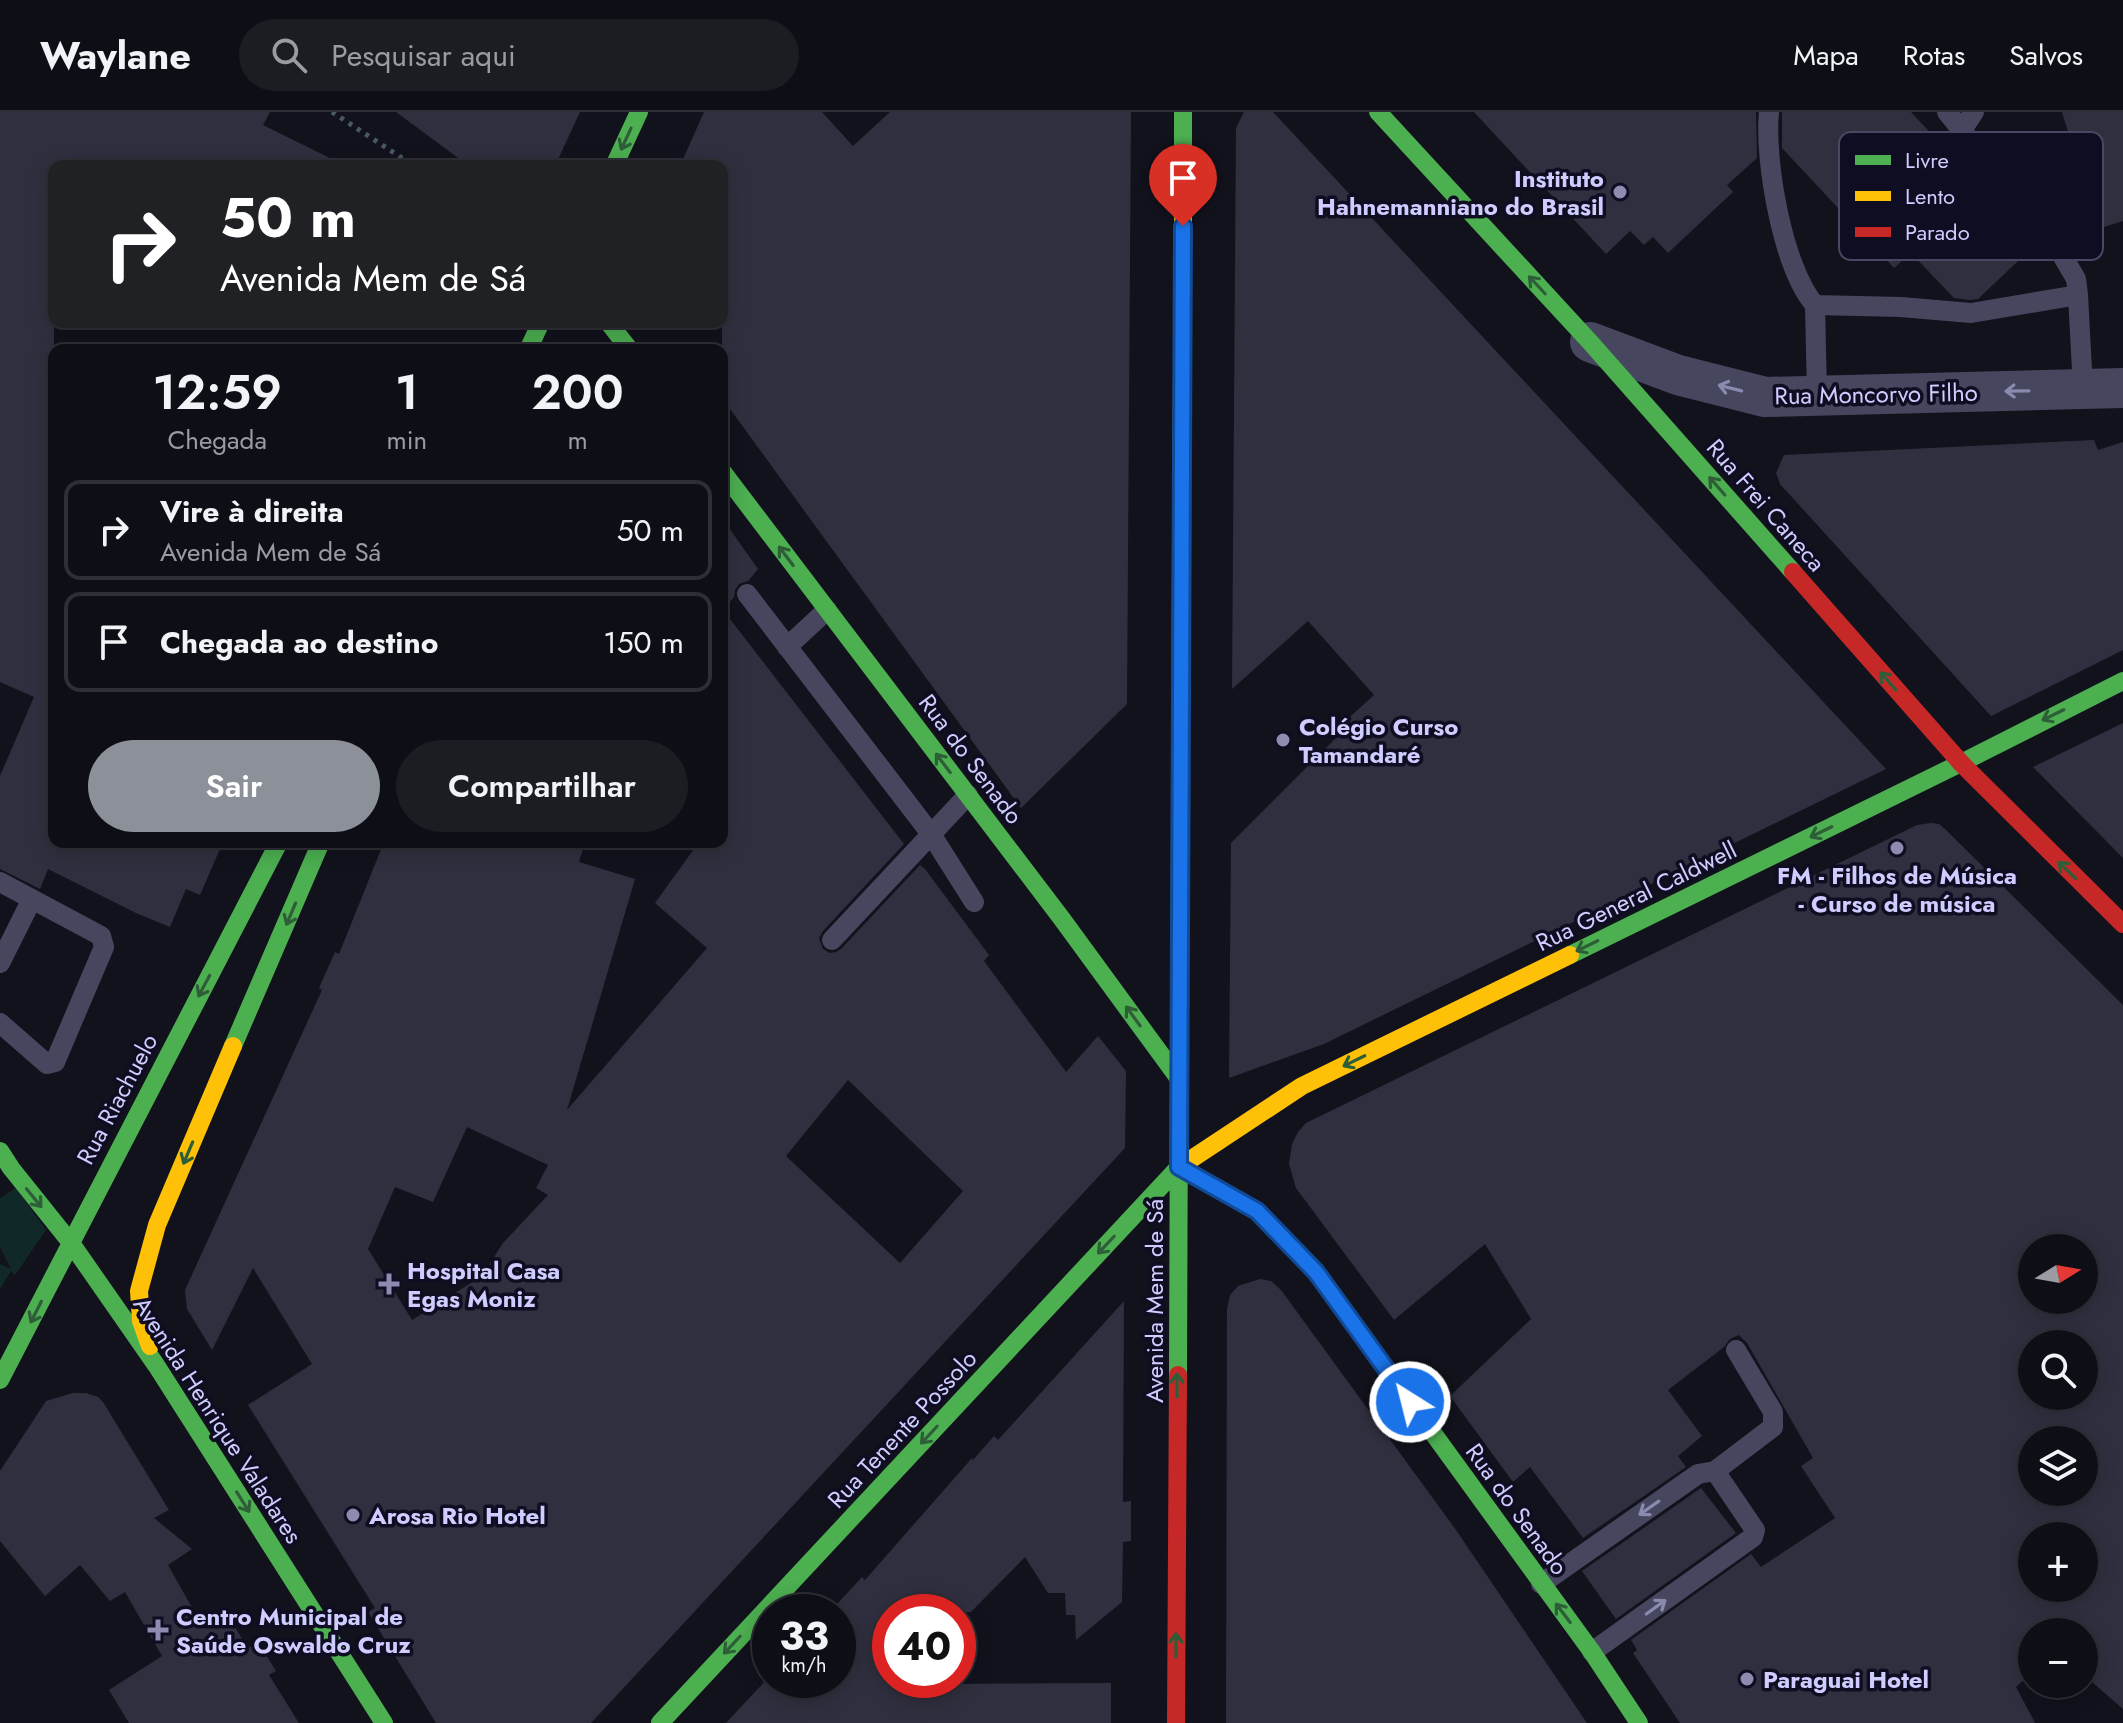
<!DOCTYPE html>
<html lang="pt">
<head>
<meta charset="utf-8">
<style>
  body { margin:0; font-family:Jost,sans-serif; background:#1c1c23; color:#f1f3f6; height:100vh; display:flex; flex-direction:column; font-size:30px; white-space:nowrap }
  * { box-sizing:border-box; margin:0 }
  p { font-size:26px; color:#9b9ca1 }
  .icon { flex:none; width:44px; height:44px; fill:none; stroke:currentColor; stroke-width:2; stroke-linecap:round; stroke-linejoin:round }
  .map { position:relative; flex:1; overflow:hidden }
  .panel { position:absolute; left:48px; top:232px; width:680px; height:504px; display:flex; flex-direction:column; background:#0e0e16; border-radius:16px; box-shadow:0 4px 20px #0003,0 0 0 2px #2e2e35 }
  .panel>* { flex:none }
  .guide { position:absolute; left:48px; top:48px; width:680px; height:168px; border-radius:16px; box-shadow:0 4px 20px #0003,0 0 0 2px #2e2e35; background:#202124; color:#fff; overflow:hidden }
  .needle { width:52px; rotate:79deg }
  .tools { position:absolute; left:2018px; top:1122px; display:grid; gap:16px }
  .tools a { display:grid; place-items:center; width:80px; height:80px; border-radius:50%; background:#0e0e16; box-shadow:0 4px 20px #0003,0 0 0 2px #2e2e35; font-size:40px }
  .speed { position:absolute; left:752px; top:1482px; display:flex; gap:16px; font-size:40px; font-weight:700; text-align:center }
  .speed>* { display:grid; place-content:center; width:104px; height:104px; border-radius:50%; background:#0e0e16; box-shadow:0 4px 20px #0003,0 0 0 2px #2e2e35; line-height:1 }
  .speed small { font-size:20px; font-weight:400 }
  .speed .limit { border:12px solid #d22; background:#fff; color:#111 }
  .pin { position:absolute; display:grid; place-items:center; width:68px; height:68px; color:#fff; margin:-82px -34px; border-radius:50% 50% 50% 0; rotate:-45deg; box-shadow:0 0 8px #0007 }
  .pin .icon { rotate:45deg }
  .me { position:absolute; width:88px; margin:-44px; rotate:324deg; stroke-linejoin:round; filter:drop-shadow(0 0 6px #0008) }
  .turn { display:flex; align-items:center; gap:28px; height:168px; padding:0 40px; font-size:36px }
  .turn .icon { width:104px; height:104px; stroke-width:2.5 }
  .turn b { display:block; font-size:56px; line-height:68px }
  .eta { display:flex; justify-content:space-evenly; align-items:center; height:136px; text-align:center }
  .eta b { font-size:48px; font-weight:600; line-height:56px }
  .primary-button { display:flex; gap:16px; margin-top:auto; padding:16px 40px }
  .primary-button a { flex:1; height:92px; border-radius:48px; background:#8c9099; color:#fff; font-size:32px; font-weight:600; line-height:92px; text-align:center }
  .primary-button a+a { background:#1c1c23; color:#f1f3f6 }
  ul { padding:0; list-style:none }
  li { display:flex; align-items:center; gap:24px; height:100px; margin:0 16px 12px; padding:0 24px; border:4px solid #2e2e35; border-radius:16px }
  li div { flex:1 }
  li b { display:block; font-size:30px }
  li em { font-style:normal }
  header { display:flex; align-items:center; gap:48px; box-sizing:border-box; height:112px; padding:0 40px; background:#0e0e16; border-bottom:2px solid #2e2e35 }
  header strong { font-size:38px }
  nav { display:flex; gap:44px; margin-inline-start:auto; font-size:28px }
  .search { width:560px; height:72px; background:#1c1c23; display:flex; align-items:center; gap:20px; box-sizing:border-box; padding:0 28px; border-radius:44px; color:#9b9ca1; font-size:30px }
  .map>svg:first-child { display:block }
</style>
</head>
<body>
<header>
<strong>Waylane</strong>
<div class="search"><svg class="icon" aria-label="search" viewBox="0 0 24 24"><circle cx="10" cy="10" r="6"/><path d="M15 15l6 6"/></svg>Pesquisar aqui</div>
<nav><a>Mapa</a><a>Rotas</a><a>Salvos</a></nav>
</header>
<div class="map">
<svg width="2123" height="1611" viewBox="0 0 2123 1611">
  <rect width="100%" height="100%" fill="#12121d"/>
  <!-- green -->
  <path fill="#102827" d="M 16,1076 L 46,1118 L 15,1163 L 11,1159 L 0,1177 L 0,1152 L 11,1157 L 0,1135 L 0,1086 Z"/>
  <!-- building -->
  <path fill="#302f3f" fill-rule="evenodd" d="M 0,0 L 270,0 L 263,13 L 346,54 L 54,54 L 54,730 L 223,730 L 200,783 L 186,777 L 170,815 L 136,801 L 48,757 L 40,777 L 0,757 L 0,664 L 34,585 L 0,570 Z
    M 396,0 L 580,0 L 555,54 L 469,54 Z
    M 704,0 L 822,0 L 853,34 L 890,0 L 1131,0 L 1127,592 L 1021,696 L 722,286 L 722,54 L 680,54 Z
    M 1244,0 L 1273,0 L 1886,657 L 1324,932 L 1229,966 L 1231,731 L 1344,618 L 1341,613 L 1374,583 L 1308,509 L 1232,577 L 1236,16 Z
    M 1474,0 L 1756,0 L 1757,46 L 1727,73 L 1733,80 L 1668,141 L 1653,125 L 1644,133 L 1630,119 L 1606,142 Z
    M 1782,0 L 1911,0 L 2035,133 L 1978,187 L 1970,188 L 1954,186 L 1911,141 L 1894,156 L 1782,36 Z
    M 2062,0 L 2123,0 L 2123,109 L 2104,115 L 2083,114 L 2083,95 L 2088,85 Z
    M 2094,328 L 2098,338 L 2123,330 L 2123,538 L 1991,604 L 1780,372 L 1776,361 L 1784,343 Z
    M 722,406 L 758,457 L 748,469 L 739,472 L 735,478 L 734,485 L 723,498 L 904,732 L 823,819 L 819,826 L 823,837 L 830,841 L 836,840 L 841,837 L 920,753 L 925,757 L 989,843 L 984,849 L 1066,960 L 1098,924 L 1126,959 L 1125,1036 L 591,1611 L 436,1611 L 368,1500 L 375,1496 L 248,1293 L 312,1252 L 253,1156 L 212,1238 L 187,1197 L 185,1178 L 322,878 L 319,876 L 335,840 L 339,842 L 384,730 L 585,730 L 579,750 L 635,767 L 567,998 L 707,836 L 655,791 L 699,730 L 722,730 ZM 848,968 L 963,1079 L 900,1151 L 786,1044 ZM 467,1015 L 548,1053 L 536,1076 L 548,1083 L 503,1131 L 482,1164 L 412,1208 L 368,1137 L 395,1075 L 433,1090 Z
    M 2123,611 L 2123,746 L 2033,655 Z
    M 1931,711 L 1939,712 L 1945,717 L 2123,893 L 2123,1597 L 2084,1563 L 2084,1520 L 2032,1520 L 2032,1560 L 2016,1575 L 2035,1611 L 1680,1611 L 1633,1541 L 1637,1538 L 1631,1528 L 1751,1442 L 1761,1455 L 1835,1406 L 1801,1354 L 1813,1346 L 1747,1231 L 1739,1223 L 1730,1227 L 1724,1235 L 1668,1278 L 1702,1324 L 1678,1344 L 1686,1355 L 1583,1426 L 1530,1355 L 1513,1370 L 1450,1284 L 1531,1207 L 1485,1132 L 1394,1208 L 1296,1076 L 1289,1052 L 1292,1032 L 1298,1020 L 1306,1011 L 1917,713 ZM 2032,1136 L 2084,1136 L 2084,1188 L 2032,1188 ZM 2032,1232 L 2084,1232 L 2084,1284 L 2032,1284 ZM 2032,1328 L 2084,1328 L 2084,1380 L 2032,1380 ZM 2032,1424 L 2084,1424 L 2084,1476 L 2032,1476 Z
    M 1260,1167 L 1271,1169 L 1281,1178 L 1456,1418 L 1587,1611 L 1226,1611 L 1227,1197 L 1230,1183 L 1238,1174 Z
    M 1124,1189 L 1123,1390 L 1131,1389 L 1131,1429 L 1123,1430 L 1122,1490 L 1076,1528 L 1075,1503 L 1066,1503 L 1065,1481 L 1048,1481 L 1025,1445 L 971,1500 L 890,1500 L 890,1568 L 940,1568 L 937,1572 L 1111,1571 L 1111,1611 L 726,1611 L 766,1568 L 838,1568 L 838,1491 L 862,1465 L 865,1468 L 972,1346 L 973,1348 L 994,1324 L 998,1328 Z
    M 73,1281 L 86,1281 L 98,1285 L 103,1290 L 169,1398 L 154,1406 L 192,1437 L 168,1453 L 204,1517 L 227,1503 L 248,1536 L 258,1530 L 276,1559 L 269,1563 L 299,1611 L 129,1611 L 109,1578 L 162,1544 L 125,1480 L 110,1489 L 80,1453 L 45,1484 L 0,1429 L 0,1359 L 46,1289 Z
    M 1701,1376 L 1736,1421 L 1616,1507 L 1582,1459 Z"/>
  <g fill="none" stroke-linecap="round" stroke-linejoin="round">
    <!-- path -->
    <path stroke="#485864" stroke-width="5" stroke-dasharray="4 6" stroke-linecap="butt" d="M 332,0 L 414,54"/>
    <!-- lane -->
    <path stroke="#46475e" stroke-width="20" d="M 1769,0 C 1764,48 1783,157 1815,193 L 1901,195 L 1971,201 L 2078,183
      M 1947,0 L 2062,143 L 2076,167 L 2078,183 L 2083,277
      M 1962,18 L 1974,0
      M 1815,193 L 1817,283
      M 747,482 L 931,722 L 974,790
      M 787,535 L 827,498
      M 0,770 L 101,824 L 104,835 L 55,950 L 47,952 L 0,911
      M 832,828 L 968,683
      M 0,851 L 32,787
      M 1541,1472 L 1698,1362 L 1715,1359 L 1773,1315 L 1773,1300 L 1736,1238
      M 1592,1540 L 1753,1425 L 1755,1418 L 1715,1359"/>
    <!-- street -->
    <path stroke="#46475e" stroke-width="40" d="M 1590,230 L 1678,263 L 1765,285 L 2123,276"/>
    <!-- fast -->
    <path stroke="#4caf50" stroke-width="18" d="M 1378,0 L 1590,230 L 1793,460
      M 614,54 L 639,0
      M 1183,108 L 1183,0
      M 608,210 L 630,238
      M 528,238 L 541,210
      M 722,359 L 1062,807 L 1179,967
      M 1570,843 L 1961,651 L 2123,569
      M 233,934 L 321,730
      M 0,1039 L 11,1056 L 71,1131 L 156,1253 L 384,1611
      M 1179,1055 L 1257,1099 L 1316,1160 L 1592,1540 L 1639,1611
      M 1178,1263 L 1181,434
      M 0,1268 L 279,730
      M 660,1611 L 1179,1055 L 1190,1048"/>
    <!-- slow -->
    <path stroke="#ffc107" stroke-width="18" d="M 1181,434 L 1183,108
      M 1190,1048 L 1302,974 L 1570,843
      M 150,1234 L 141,1209 L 139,1179 L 157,1113 L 233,934"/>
    <!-- jam -->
    <path stroke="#c62828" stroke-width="18" d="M 1793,460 L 1961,651 L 2123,812
      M 1176,1611 L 1178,1263"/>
  </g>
  <!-- one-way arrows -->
  <defs><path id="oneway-shaft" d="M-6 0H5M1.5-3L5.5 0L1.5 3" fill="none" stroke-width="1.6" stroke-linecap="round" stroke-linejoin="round" transform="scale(2)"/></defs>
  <g stroke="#2e5e38">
    <use href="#oneway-shaft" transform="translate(626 27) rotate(115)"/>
    <use href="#oneway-shaft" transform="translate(1537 173) rotate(-133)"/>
    <use href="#oneway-shaft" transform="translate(1717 374) rotate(-131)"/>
    <use href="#oneway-shaft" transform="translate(786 444) rotate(-127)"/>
    <use href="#oneway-shaft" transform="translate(1888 569) rotate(-131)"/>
    <use href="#oneway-shaft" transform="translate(2053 603) rotate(154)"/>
    <use href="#oneway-shaft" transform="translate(943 651) rotate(-127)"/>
    <use href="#oneway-shaft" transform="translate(1821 720) rotate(154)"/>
    <use href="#oneway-shaft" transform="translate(2067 758) rotate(-136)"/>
    <use href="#oneway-shaft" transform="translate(291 802) rotate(113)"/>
    <use href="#oneway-shaft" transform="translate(1587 834) rotate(154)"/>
    <use href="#oneway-shaft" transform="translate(204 874) rotate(118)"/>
    <use href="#oneway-shaft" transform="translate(1133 904) rotate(-126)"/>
    <use href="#oneway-shaft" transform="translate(1354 949) rotate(154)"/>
    <use href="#oneway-shaft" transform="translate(188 1041) rotate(113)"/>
    <use href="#oneway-shaft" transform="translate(34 1086) rotate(51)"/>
    <use href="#oneway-shaft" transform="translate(1106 1133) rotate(133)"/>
    <use href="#oneway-shaft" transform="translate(36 1200) rotate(117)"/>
    <use href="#oneway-shaft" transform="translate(1177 1273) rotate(-90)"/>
    <use href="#oneway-shaft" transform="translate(929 1323) rotate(133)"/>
    <use href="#oneway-shaft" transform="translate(243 1390) rotate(58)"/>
    <use href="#oneway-shaft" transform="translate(1563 1501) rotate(-127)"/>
    <use href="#oneway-shaft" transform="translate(732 1533) rotate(133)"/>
    <use href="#oneway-shaft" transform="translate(1176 1533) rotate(-90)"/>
  </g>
  <g stroke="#8a8aae">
    <use href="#oneway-shaft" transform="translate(1730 276) rotate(-166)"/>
    <use href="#oneway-shaft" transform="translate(2017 279) rotate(179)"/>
    <use href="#oneway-shaft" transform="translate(1649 1396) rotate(145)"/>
    <use href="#oneway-shaft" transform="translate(1656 1495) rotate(-36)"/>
  </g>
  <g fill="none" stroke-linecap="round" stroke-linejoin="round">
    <defs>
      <path id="route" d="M 1183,114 L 1179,1055 L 1257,1099 L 1316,1160 L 1410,1290"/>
    </defs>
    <!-- route casing -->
    <use href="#route" stroke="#114b97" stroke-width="20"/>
    <!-- route -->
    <use href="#route" stroke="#1a73e8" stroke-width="14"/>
  </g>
  <!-- markers -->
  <g fill="#8d8cb0" stroke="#0f0d21" stroke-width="3">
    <circle cx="1620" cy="80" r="8"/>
    <circle cx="1283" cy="628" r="8"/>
    <circle cx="1897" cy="736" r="8"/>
    <path d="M385 1160h8v8h8v8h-8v8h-8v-8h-8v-8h8z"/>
    <circle cx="353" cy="1403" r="8"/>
    <path d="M154 1506h8v8h8v8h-8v8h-8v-8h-8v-8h8z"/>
    <circle cx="1747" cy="1567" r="8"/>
  </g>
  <g text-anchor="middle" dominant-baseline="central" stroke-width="7" stroke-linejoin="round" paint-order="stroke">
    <!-- poi labels -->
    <g font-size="24" font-weight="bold" fill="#cfcdff" stroke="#0f0d21" text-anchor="start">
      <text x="1604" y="66" text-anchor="end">Instituto<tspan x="1604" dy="28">Hahnemanniano do Brasil</tspan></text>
      <text x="1299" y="614">Colégio Curso<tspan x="1299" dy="28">Tamandaré</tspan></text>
      <text x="1897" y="763" text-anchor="middle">FM - Filhos de Música<tspan x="1897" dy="28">- Curso de música</tspan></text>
      <text x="407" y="1158">Hospital Casa<tspan x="407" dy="28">Egas Moniz</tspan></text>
      <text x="369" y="1403">Arosa Rio Hotel</text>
      <text x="176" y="1504">Centro Municipal de<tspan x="176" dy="28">Saúde Oswaldo Cruz</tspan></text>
      <text x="1763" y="1567">Paraguai Hotel</text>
    </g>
    <!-- street labels -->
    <g font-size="24" fill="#cfcdff" stroke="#0f0d21">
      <text transform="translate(1876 282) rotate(-1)">Rua Moncorvo Filho</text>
      <text transform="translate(1766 393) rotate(49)">Rua Frei Caneca</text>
      <text transform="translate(971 647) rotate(53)">Rua do Senado</text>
      <text transform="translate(1636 784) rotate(-26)">Rua General Caldwell</text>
      <text transform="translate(117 987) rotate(-62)">Rua Riachuelo</text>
      <text transform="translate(1154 1189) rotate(-90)">Avenida Mem de Sá</text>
      <text transform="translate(218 1308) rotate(57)">Avenida Henrique Valadares</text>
      <text transform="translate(902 1317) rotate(-47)">Rua Tenente Possolo</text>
      <text transform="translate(1517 1397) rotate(54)">Rua do Senado</text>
    </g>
  </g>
  <!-- legend -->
  <rect x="1839" y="20" width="264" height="128" rx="12" fill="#0f0d21" stroke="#494764" stroke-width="2"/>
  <rect x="1855" y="43" width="36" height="10" fill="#4caf50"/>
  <rect x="1855" y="79" width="36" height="10" fill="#ffc107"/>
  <rect x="1855" y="115" width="36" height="10" fill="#c62828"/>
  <g font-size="22" fill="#cfcdff">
    <text x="1905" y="56">Livre</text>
    <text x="1905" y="92">Lento</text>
    <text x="1905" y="128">Parado</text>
  </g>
</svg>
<div class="tools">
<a><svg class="needle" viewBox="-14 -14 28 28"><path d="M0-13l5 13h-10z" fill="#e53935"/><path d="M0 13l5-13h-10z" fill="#9b9ca1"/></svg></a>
<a><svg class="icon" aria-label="search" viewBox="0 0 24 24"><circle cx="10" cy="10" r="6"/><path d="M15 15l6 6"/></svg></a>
<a><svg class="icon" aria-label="layers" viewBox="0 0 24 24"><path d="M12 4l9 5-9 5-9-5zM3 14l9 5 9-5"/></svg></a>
<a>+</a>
<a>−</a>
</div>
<div class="speed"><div>33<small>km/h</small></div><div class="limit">40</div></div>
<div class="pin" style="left:1183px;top:114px;background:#d93025"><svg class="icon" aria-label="arrive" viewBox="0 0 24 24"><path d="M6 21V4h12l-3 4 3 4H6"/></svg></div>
<svg class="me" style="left:1410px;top:1290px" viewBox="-20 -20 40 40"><circle r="17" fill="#1a73e8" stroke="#fff" stroke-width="3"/><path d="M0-11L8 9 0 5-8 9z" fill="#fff"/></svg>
<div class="guide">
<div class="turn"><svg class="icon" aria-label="right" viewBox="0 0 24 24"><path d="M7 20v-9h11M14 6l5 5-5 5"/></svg><div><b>50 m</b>Avenida Mem de Sá</div></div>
</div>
<section class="panel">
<div class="eta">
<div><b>12:59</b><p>Chegada</p></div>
<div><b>1</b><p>min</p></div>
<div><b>200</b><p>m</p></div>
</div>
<ul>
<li><svg class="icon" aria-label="right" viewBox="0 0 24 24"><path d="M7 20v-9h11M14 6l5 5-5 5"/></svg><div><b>Vire à direita</b><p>Avenida Mem de Sá</p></div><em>50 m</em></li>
<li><svg class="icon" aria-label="arrive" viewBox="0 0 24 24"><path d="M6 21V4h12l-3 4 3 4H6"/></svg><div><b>Chegada ao destino</b></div><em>150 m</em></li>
</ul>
<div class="primary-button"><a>Sair</a><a>Compartilhar</a></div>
</section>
</div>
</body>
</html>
